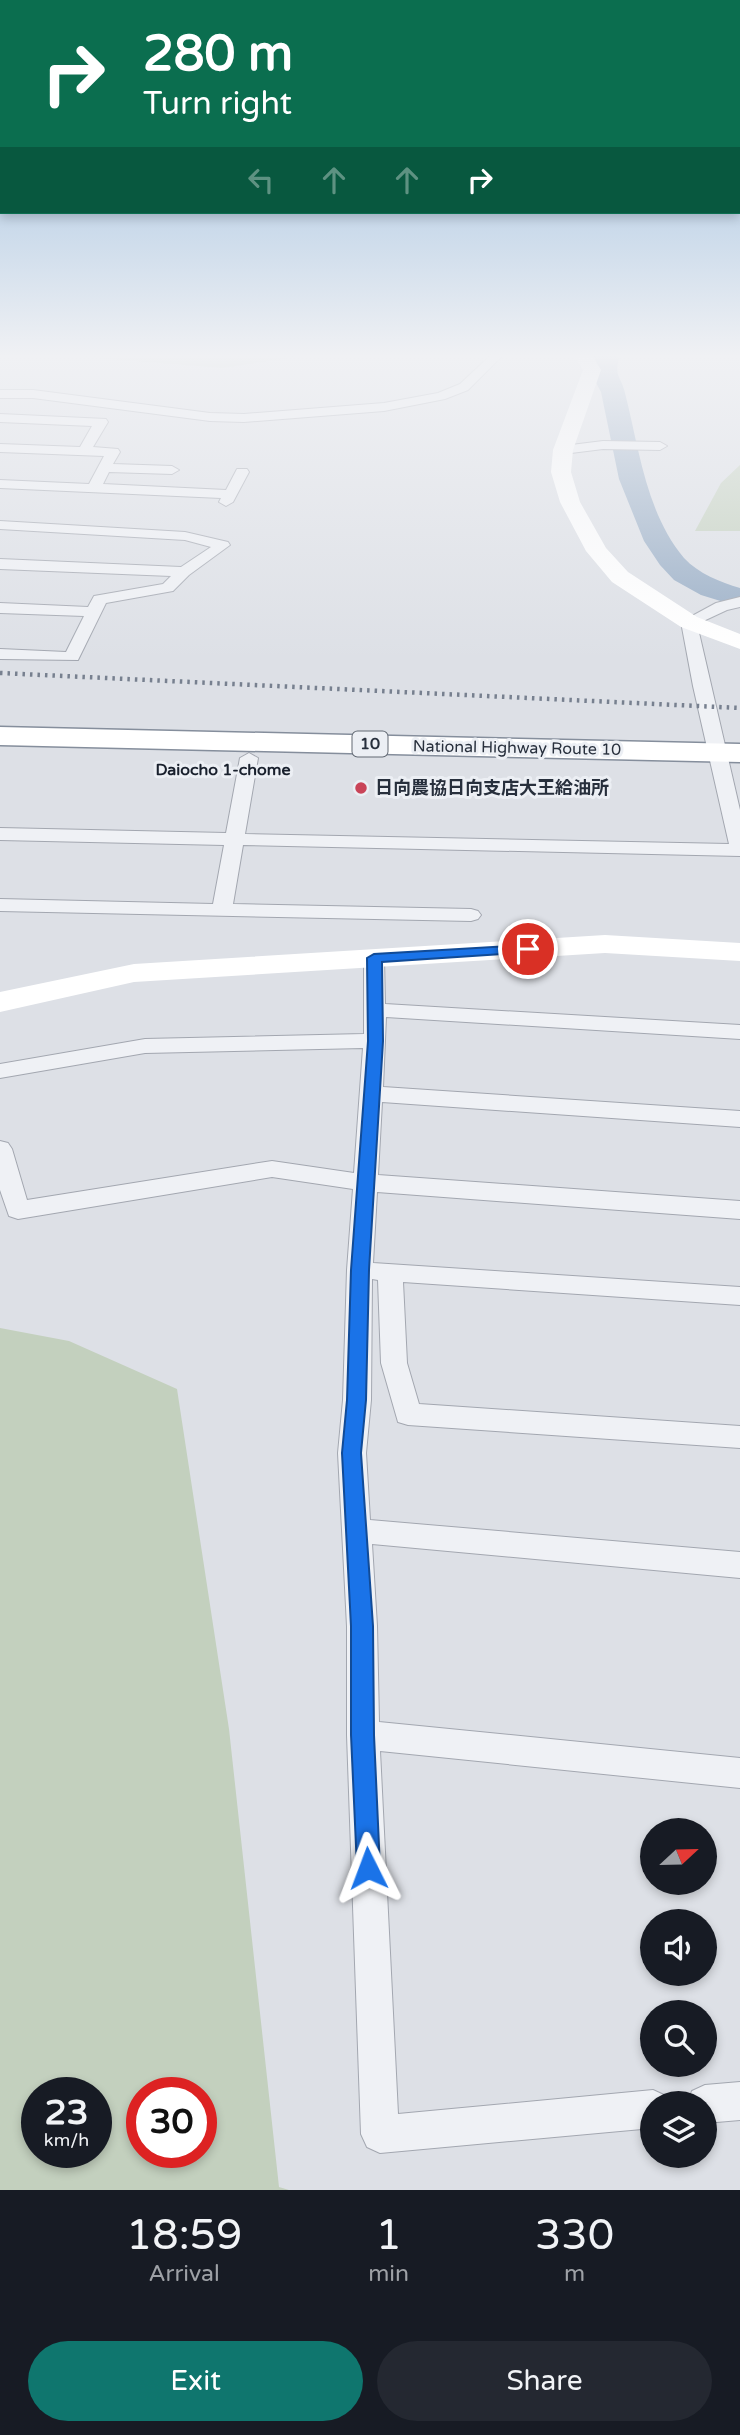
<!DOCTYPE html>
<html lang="en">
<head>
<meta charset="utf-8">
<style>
  body { margin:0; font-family:"Varela Round","Noto Sans JP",sans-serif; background:#242831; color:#f1f3f6; height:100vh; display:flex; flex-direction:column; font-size:26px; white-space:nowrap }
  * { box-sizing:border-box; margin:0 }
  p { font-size:23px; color:#9ea1a6 }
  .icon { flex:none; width:38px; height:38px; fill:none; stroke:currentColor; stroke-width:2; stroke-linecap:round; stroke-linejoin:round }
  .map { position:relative; height:2190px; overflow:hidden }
  .drawer { display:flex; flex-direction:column; background:#171b24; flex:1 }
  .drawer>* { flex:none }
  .hud { position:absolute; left:0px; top:0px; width:740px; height:214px; box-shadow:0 4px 10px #0003; background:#0b6e4f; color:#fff; overflow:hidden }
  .needle { width:46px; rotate:68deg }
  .fabs { position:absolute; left:640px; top:1818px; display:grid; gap:14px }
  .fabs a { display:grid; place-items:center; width:77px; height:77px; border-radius:50%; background:#171b24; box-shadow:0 4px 10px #0003; font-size:35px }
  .speed { position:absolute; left:21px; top:2077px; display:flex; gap:14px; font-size:35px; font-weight:700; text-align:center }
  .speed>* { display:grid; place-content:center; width:91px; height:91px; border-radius:50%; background:#171b24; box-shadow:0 4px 10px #0003; line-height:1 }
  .speed small { font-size:18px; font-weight:400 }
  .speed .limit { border:10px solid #d22; background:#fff; color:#111 }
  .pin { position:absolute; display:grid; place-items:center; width:60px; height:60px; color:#fff; margin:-30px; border:4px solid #fff; border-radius:50%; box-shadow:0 2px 7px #0007 }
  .me { position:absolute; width:77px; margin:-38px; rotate:357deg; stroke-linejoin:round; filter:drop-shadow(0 0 5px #0008) }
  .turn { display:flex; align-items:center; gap:24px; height:147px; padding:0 28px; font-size:32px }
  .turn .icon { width:91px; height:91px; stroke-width:2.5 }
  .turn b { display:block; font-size:49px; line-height:60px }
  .lanes { display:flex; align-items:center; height:66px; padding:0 28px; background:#0003; justify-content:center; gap:35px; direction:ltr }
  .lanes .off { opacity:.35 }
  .eta { display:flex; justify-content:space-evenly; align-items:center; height:119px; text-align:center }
  .eta b { font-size:42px; font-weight:600; line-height:49px }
  .action { display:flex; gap:14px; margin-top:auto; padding:14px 28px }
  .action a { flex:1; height:80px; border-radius:42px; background:#0f766e; color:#fff; font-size:28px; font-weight:600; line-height:80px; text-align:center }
  .action a+a { background:#242831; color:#f1f3f6 }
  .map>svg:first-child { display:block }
</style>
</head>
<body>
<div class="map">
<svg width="740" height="2190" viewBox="0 0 740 2190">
  <rect width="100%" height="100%" fill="#dde0e6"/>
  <!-- green -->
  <path fill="#c3d0be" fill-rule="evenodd" d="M 65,353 L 322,353 L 222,368 L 86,357 Z
    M 740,465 L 740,531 L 695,531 L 721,483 Z
    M 0,1328 L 69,1341 L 177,1389 L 229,1729 L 279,2187 L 289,2190 L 0,2190 ZM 37,2093 L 96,2093 L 96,2152 L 37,2152 ZM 142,2093 L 201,2093 L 201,2152 L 142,2152 Z"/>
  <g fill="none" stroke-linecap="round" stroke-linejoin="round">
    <!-- river -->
    <path fill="#99aec6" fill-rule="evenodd" d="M 592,353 L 615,353 L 619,358 C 614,377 621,376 625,393 C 639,448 646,513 684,558 C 699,574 720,582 740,588 L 740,607 L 701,595 L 674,580 L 660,565 L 644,541 L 619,479 L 601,392 L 592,375 L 595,358 Z"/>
    <defs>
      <path id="street" d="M 493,353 L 505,353 L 468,390 L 445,399 L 384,411 L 244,422 L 210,421 L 33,398 L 0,398 L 0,390 L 33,390 L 210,413 L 244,414 L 384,403 L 438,393 L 460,384 Z
        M 0,414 L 106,419 L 108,422 L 93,447 L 118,449 L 120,452 L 113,464 L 172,466 L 179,470 L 172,474 L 109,472 L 103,484 L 226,490 L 237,469 L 247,469 L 249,472 L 233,502 L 226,506 L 219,502 L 221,498 L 0,488 L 0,480 L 89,484 L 104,456 L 0,452 L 0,444 L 80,447 L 92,426 L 0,422 Z
        M 603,441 L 660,442 L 667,446 L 660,450 L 603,449 L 563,454 L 556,450 L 563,446 Z
        M 0,521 L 185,532 L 228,542 L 230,545 L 189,575 L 173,591 L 106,603 L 78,660 L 0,659 L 0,649 L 66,652 L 84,616 L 0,613 L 0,603 L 88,607 L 94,596 L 163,584 L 171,576 L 0,569 L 0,559 L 181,567 L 211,547 L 185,540 L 0,529 Z
        M 740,597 L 740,607 L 727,610 L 697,624 L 740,810 L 740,856 L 243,845 L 233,904 L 471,909 L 478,911 L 481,915 L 478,919 L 471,921 L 0,911 L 0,899 L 213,904 L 224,845 L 0,840 L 0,828 L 226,833 L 240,758 L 249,753 L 258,758 L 245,834 L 729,844 L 693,686 L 681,622 L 716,603 Z
        M 374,952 L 381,954 L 384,958 L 385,1004 L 740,1025 L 740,1039 L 386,1017 L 383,1087 L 740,1111 L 740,1127 L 382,1102 L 378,1175 L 740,1201 L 740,1219 L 377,1192 L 373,1263 L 740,1287 L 740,1305 L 403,1282 L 407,1363 L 419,1404 L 740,1426 L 740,1448 L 408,1425 L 398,1422 L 381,1363 L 378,1280 L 372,1279 L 371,1400 L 366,1453 L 370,1520 L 740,1552 L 740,1578 L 372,1544 L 377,1626 L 379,1722 L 740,1758 L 740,1788 L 380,1751 L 398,2114 L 653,2090 L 666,2096 L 669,2104 L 653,2104 L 653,2128 L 380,2153 L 367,2147 L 361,2134 L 347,1735 L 347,1626 L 338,1453 L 343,1400 L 347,1270 L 353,1189 L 272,1177 L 18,1219 L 9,1216 L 0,1190 L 0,1141 L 8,1143 L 12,1149 L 27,1200 L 272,1161 L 354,1173 L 363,1048 L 145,1053 L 0,1078 L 0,1064 L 145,1039 L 364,1034 L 364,958 L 367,954 Z
        M 740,2082 L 740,2120 L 705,2123 L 705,2104 L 687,2104 L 692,2091 L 705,2085 Z"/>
      <path id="highway" d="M 0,727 L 740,744 L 740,762 L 0,745 Z"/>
    </defs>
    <!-- street casing -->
    <use href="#street" stroke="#a3a7b0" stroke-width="2"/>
    <!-- highway casing -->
    <use href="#highway" stroke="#858e9c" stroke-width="3"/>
    <!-- street -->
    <use href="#street" fill="#eff1f5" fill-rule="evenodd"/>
    <!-- secondary -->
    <path fill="#fff" fill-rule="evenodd" d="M 573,353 L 591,353 L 601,370 L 573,450 L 571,472 L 580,502 L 606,548 L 628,572 L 697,617 L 740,634 L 740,649 L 681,627 L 612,582 L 586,551 L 560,502 L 551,472 L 553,450 L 583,370 Z
      M 605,935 L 740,943 L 740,961 L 605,953 L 134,982 L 0,1012 L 0,992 L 134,964 Z"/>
    <!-- highway -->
    <use href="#highway" fill="#fff" fill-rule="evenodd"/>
    <!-- rail -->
    <path stroke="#77808f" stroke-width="4.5" stroke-dasharray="2.5 5" stroke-linecap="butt" d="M 0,673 L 740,708"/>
  </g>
  <!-- sky -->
  <linearGradient id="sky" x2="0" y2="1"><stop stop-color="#88b2da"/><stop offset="0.54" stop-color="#f0f1f4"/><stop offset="1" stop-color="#f0f1f4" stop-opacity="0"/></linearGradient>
  <rect width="740" height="659" fill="url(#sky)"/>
  <!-- route -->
  <path fill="#1a73e8" stroke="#114b97" stroke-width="2" d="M 528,945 L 535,949 L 533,952 L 382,962 L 383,1041 L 369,1270 L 366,1400 L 361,1453 L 373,1626 L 374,1735 L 380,1868 L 377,1876 L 368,1880 L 360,1876 L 357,1868 L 351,1735 L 351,1626 L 342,1453 L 347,1400 L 351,1270 L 368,1041 L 367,958 L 374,954 Z"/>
  <!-- markers -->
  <circle fill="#c94458" stroke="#eceff4" stroke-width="2.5" cx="361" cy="788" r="7"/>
  <g text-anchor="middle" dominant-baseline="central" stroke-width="6" stroke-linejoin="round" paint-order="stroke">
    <!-- shield labels -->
    <rect fill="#eceff4" stroke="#626973" stroke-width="2" x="352.5" y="731.5" width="35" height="25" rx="5"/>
    <g font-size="16" font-weight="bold" fill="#272f3c">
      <text x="370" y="744">10</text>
    </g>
    <!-- far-street labels -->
    <g font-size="16" fill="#272f3c" stroke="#eceff4">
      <text transform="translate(517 748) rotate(1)">National Highway Route 10</text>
    </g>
    <!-- far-neighbourhood labels -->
    <g font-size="16" font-weight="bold" fill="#19202d" stroke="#eceff4">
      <text x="223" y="770">Daiocho 1-chome</text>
    </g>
    <!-- poi labels -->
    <g font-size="18" font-weight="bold" fill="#272f3c" stroke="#eceff4" text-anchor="start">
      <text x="375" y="788">日向農協日向支店大王給油所</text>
    </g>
  </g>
</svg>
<div class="fabs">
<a><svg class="needle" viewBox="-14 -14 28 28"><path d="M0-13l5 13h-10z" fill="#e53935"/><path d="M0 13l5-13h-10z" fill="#9ea1a6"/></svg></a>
<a><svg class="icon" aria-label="sound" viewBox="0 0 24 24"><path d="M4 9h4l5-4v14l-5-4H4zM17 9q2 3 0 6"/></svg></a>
<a><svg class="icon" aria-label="search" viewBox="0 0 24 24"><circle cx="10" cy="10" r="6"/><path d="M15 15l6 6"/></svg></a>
<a><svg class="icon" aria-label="layers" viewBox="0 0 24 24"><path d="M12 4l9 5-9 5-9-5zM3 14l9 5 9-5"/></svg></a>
</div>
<div class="speed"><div>23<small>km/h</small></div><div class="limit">30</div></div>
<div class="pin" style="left:528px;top:949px;background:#d93025"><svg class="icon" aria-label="arrive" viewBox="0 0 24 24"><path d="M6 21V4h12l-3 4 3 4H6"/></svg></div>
<svg class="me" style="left:368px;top:1868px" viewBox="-20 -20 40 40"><path d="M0-17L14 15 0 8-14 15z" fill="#1a73e8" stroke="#fff" stroke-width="4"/></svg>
<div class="hud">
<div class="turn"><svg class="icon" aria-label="right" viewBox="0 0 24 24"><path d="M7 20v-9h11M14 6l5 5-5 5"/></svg><div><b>280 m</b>Turn right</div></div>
<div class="lanes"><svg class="icon off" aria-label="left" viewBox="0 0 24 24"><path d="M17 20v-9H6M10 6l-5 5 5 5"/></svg><svg class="icon off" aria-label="ahead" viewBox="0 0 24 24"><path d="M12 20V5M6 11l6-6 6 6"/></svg><svg class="icon off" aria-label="ahead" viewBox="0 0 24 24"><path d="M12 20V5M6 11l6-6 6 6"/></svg><svg class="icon" aria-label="right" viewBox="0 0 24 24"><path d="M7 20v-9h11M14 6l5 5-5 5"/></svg></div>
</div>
</div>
<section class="drawer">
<div class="eta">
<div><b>18:59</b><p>Arrival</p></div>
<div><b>1</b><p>min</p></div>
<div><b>330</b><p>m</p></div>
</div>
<div class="action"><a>Exit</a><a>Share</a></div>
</section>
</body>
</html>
